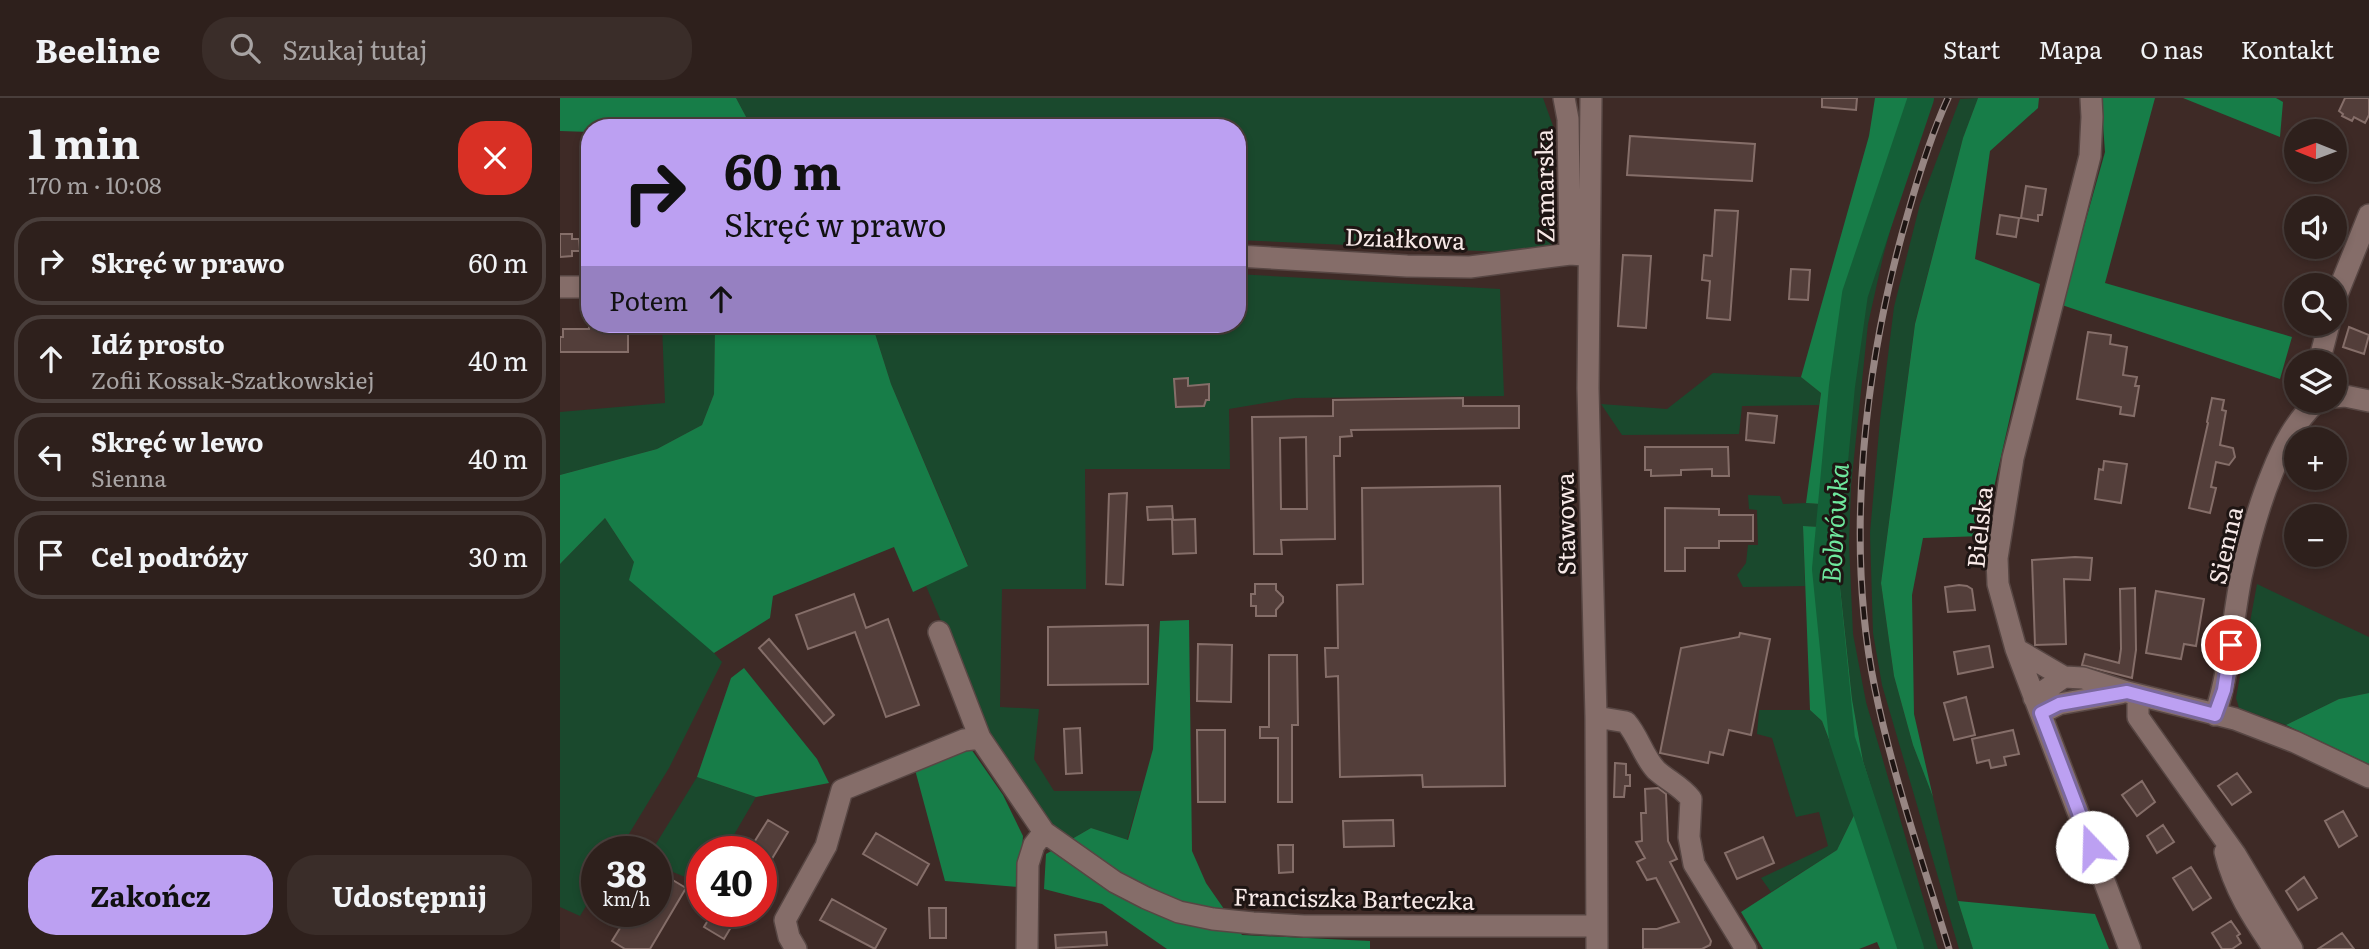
<!DOCTYPE html>
<html lang="pl">
<head>
<meta charset="utf-8">
<style>
  body { margin:0; font-family:Literata,serif; background:#3a2d29; color:#f1f3f6; height:100vh; display:flex; flex-direction:column; font-size:26px; white-space:nowrap }
  * { box-sizing:border-box; margin:0 }
  p { font-size:23px; color:#a7a3a3 }
  .icon { flex:none; width:38px; height:38px; fill:none; stroke:currentColor; stroke-width:2; stroke-linecap:round; stroke-linejoin:round }
  .map { position:relative; flex:1; overflow:hidden }
  .side { display:flex; flex-direction:column; background:#2e201c; width:560px }
  .side>* { flex:none }
  .guide { position:absolute; left:21px; top:21px; width:665px; height:214px; border-radius:28px; box-shadow:0 4px 10px #0003,0 0 0 2px #493e3b; background:#bca0f2; color:#111; overflow:hidden }
  .needle { width:46px; rotate:271deg }
  .controls { position:absolute; left:1724px; top:21px; display:grid; gap:14px }
  .controls a { display:grid; place-items:center; width:63px; height:63px; border-radius:50%; background:#2e201c; box-shadow:0 4px 10px #0003,0 0 0 2px #493e3b; font-size:35px }
  .speed { position:absolute; left:21px; top:738px; display:flex; gap:14px; font-size:35px; font-weight:700; text-align:center }
  .speed>* { display:grid; place-content:center; width:91px; height:91px; border-radius:50%; background:#2e201c; box-shadow:0 4px 10px #0003,0 0 0 2px #493e3b; line-height:1 }
  .speed small { font-size:18px; font-weight:400 }
  .speed .limit { border:10px solid #d22; background:#fff; color:#111 }
  .pin { position:absolute; display:grid; place-items:center; width:60px; height:60px; color:#fff; margin:-30px; border:4px solid #fff; border-radius:50%; box-shadow:0 2px 7px #0007 }
  .me { position:absolute; width:77px; margin:-38px; rotate:339deg; stroke-linejoin:round; filter:drop-shadow(0 0 5px #0008) }
  .turn { display:flex; align-items:center; gap:24px; height:147px; padding:0 28px; font-size:32px }
  .turn .icon { width:91px; height:91px; stroke-width:2.5 }
  .turn b { display:block; font-size:49px; line-height:60px }
  .then { display:flex; align-items:center; height:66px; padding:0 28px; background:#0003; gap:14px; font-size:26px }
  .round { display:grid; place-items:center; flex:none; width:74px; height:74px; border-radius:28px; background:#3a2d29 }
  .head { display:flex; align-items:center; justify-content:space-between; height:119px; padding:0 28px }
  h1 { font-size:42px; font-weight:700; line-height:52px }
  .primary-button { display:flex; gap:14px; margin-top:auto; padding:14px 28px }
  .primary-button a { flex:1; height:80px; border-radius:28px; background:#bca0f2; color:#111; font-size:28px; font-weight:700; line-height:80px; text-align:center }
  .primary-button a+a { background:#3a2d29; color:#f1f3f6 }
  ul { padding:0; list-style:none }
  li { display:flex; align-items:center; gap:21px; height:88px; margin:0 14px 10px; padding:0 14px; border:4px solid #493e3b; border-radius:28px }
  li div { flex:1 }
  li b { display:block; font-size:26px }
  li em { font-style:normal }
  header { display:flex; align-items:center; gap:42px; box-sizing:border-box; height:98px; padding:0 35px; background:#2e201c; border-bottom:2px solid #493e3b }
  header strong { font-size:33px }
  nav { display:flex; gap:38px; margin-inline-start:auto; font-size:24px }
  .search { width:490px; height:63px; background:#3a2d29; display:flex; align-items:center; gap:18px; box-sizing:border-box; padding:0 24px; border-radius:28px; color:#a7a3a3; font-size:26px }
  main { display:flex; flex:1; min-height:0 }
  .map>svg:first-child { display:block }
</style>
</head>
<body>
<header>
<strong>Beeline</strong>
<div class="search"><svg class="icon" aria-label="search" viewBox="0 0 24 24"><circle cx="10" cy="10" r="6"/><path d="M15 15l6 6"/></svg>Szukaj tutaj</div>
<nav><a>Start</a><a>Mapa</a><a>O nas</a><a>Kontakt</a></nav>
</header>
<main>
<section class="side">
<div class="head"><div><h1>1 min</h1><p>170 m · 10:08</p></div><a class="round" style="background:#d93025;color:#fff"><svg class="icon" aria-label="close" viewBox="0 0 24 24"><path d="M6 6l12 12M18 6L6 18"/></svg></a></div>
<ul>
<li><svg class="icon" aria-label="right" viewBox="0 0 24 24"><path d="M7 20v-9h11M14 6l5 5-5 5"/></svg><div><b>Skręć w prawo</b></div><em>60 m</em></li>
<li><svg class="icon" aria-label="ahead" viewBox="0 0 24 24"><path d="M12 20V5M6 11l6-6 6 6"/></svg><div><b>Idź prosto</b><p>Zofii Kossak-Szatkowskiej</p></div><em>40 m</em></li>
<li><svg class="icon" aria-label="left" viewBox="0 0 24 24"><path d="M17 20v-9H6M10 6l-5 5 5 5"/></svg><div><b>Skręć w lewo</b><p>Sienna</p></div><em>40 m</em></li>
<li><svg class="icon" aria-label="arrive" viewBox="0 0 24 24"><path d="M6 21V4h12l-3 4 3 4H6"/></svg><div><b>Cel podróży</b></div><em>30 m</em></li>
</ul>
<div class="primary-button"><a>Zakończ</a><a>Udostępnij</a></div>
</section>
<div class="map">
<svg width="1809" height="851" viewBox="0 0 1809 851">
  <rect width="100%" height="100%" fill="#3e2a26"/>
  <!-- green -->
  <path fill="#1a492d" d="M 176,0 L 983,0 L 993,28 L 993,149 L 943,154 L 677,142 L 677,30 L 192,30 Z
    M 1356,0 L 1373,0 L 1344,81 L 1323,159 L 1308,226 L 1291,388 L 1289,446 L 1293,536 L 1306,604 L 1378,851 L 1361,851 L 1303,663 L 1292,601 L 1277,461 L 1278,430 L 1243,428 L 1245,488 L 1183,489 L 1177,477 L 1186,465 L 1188,447 L 1198,447 L 1197,412 L 1189,411 L 1188,397 L 1220,398 L 1223,406 L 1246,405 L 1275,407 L 1302,201 L 1337,52 Z
    M 1418,0 L 1403,40 L 1355,225 L 1321,485 L 1334,578 L 1353,647 L 1373,699 L 1398,803 L 1413,851 L 1399,851 L 1322,587 L 1313,535 L 1310,435 L 1320,322 L 1334,209 L 1360,106 L 1400,1 Z
    M 677,176 L 940,191 L 944,298 L 735,300 L 669,311 L 670,371 L 525,371 L 526,491 L 442,491 L 440,609 L 479,611 L 474,661 L 494,693 L 581,693 L 567,742 L 531,730 L 510,742 L 480,714 L 431,640 L 366,488 L 408,467 L 331,286 L 312,226 L 677,226 Z
    M 102,226 L 155,226 L 154,296 L 142,327 L 97,351 L 0,377 L 0,314 L 105,305 Z
    M 1153,275 L 1241,279 L 1261,295 L 1259,307 L 1182,308 L 1179,336 L 1062,337 L 1041,306 L 1107,311 Z
    M 45,420 L 74,464 L 162,564 L 109,670 L 58,754 L 37,754 L 37,790 L 20,818 L 0,809 L 0,466 Z
    M 1697,486 L 1809,539 L 1809,595 L 1779,601 L 1726,627 L 1679,610 L 1676,600 Z
    M 1199,612 L 1250,612 L 1262,623 L 1296,713 L 1277,752 L 1211,794 L 1201,780 L 1268,748 L 1259,714 L 1236,719 L 1212,640 L 1197,636 Z
    M 137,679 L 196,699 L 164,754 L 142,754 L 142,786 L 96,767 L 96,754 L 91,754 Z"/>
  <!-- forest -->
  <path fill="#177d48" d="M 0,0 L 176,0 L 192,30 L 30,30 L 30,34 L 0,33 Z
    M 1315,0 L 1356,0 L 1337,52 L 1302,201 L 1275,407 L 1246,405 L 1261,295 L 1241,279 L 1309,38 Z
    M 1418,0 L 1479,0 L 1478,10 L 1430,53 L 1415,161 L 1480,186 L 1423,438 L 1363,440 L 1352,497 L 1354,616 L 1373,699 L 1353,647 L 1334,578 L 1321,485 L 1355,226 L 1403,40 Z
    M 1541,0 L 1595,0 L 1545,185 L 1732,239 L 1720,281 L 1502,207 L 1545,54 Z
    M 1623,0 L 1716,0 L 1723,4 L 1720,39 Z
    M 155,226 L 312,226 L 331,286 L 408,468 L 353,494 L 334,449 L 213,498 L 210,520 L 154,555 L 69,482 L 74,464 L 45,420 L 0,466 L 0,377 L 97,351 L 142,327 L 154,296 Z
    M 1243,428 L 1278,430 L 1277,461 L 1292,601 L 1303,663 L 1361,851 L 1320,851 L 1317,844 L 1299,851 L 1203,851 L 1181,814 L 1277,752 L 1296,713 L 1262,623 L 1250,612 Z
    M 629,522 L 632,753 L 646,785 L 682,837 L 810,843 L 810,851 L 607,851 L 542,806 L 484,791 L 486,756 L 531,730 L 568,742 L 593,651 L 600,523 Z
    M 184,570 L 257,661 L 269,685 L 196,699 L 137,679 L 171,580 Z
    M 1809,595 L 1809,666 L 1726,627 L 1779,601 Z
    M 409,648 L 443,697 L 463,738 L 459,789 L 385,783 L 354,668 Z
    M 1398,803 L 1535,816 L 1549,851 L 1413,851 Z"/>
  <g fill="none" stroke-linecap="round" stroke-linejoin="round">
    <!-- river -->
    <path stroke="#145f37" stroke-width="26" d="M 1351,851 L 1282,641 L 1265,471 L 1282,288 L 1295,196 L 1361,0"/>
  </g>
  <!-- building -->
  <path fill="#533e3a" stroke="#856e69" stroke-width="2" fill-rule="evenodd" d="M 1262,0 L 1297,0 L 1296,12 L 1262,9 Z
    M 1785,0 L 1809,0 L 1809,17 L 1805,25 L 1794,19 L 1792,23 L 1782,18 L 1783,16 L 1779,13 Z
    M 1070,38 L 1195,46 L 1192,83 L 1067,77 Z
    M 1466,88 L 1486,91 L 1482,117 L 1478,117 L 1478,123 L 1461,120 Z
    M 1155,112 L 1178,113 L 1170,222 L 1147,220 L 1150,183 L 1142,182 L 1144,157 L 1152,158 Z
    M 1440,117 L 1459,120 L 1456,139 L 1437,136 Z
    M 0,136 L 12,136 L 12,141 L 19,141 L 20,153 L 12,153 L 12,158 L 0,159 Z
    M 1063,157 L 1091,158 L 1086,230 L 1058,228 Z
    M 1231,171 L 1250,172 L 1248,202 L 1229,201 Z
    M 29,226 L 51,226 L 51,236 L 68,236 L 68,254 L 0,254 L 0,239 L 3,239 L 3,231 L 29,231 Z
    M 1789,229 L 1809,237 L 1804,256 L 1783,249 Z
    M 1528,234 L 1551,237 L 1550,246 L 1567,249 L 1563,277 L 1577,279 L 1575,288 L 1579,288 L 1574,318 L 1560,316 L 1561,309 L 1517,301 Z
    M 628,280 L 628,288 L 649,286 L 649,302 L 646,302 L 644,308 L 616,309 L 614,281 Z
    M 903,300 L 903,308 L 959,308 L 959,330 L 791,332 L 792,338 L 780,339 L 780,358 L 774,358 L 775,441 L 721,442 L 722,456 L 694,456 L 692,319 L 773,318 L 773,302 ZM 746,339 L 747,411 L 721,411 L 720,340 Z
    M 1652,300 L 1664,302 L 1662,312 L 1666,313 L 1660,347 L 1673,350 L 1675,359 L 1669,367 L 1656,364 L 1651,389 L 1656,390 L 1650,415 L 1629,410 L 1648,325 L 1647,324 Z
    M 1188,315 L 1217,318 L 1214,345 L 1186,342 Z
    M 1085,349 L 1168,349 L 1169,378 L 1152,378 L 1152,371 L 1121,372 L 1121,377 L 1091,378 L 1091,372 L 1085,372 Z
    M 1544,363 L 1567,366 L 1561,405 L 1535,401 L 1539,371 L 1543,372 Z
    M 940,388 L 945,688 L 863,689 L 862,677 L 780,679 L 778,578 L 766,579 L 765,550 L 778,550 L 777,487 L 803,486 L 802,390 Z
    M 567,395 L 563,487 L 546,486 L 549,396 Z
    M 612,408 L 613,421 L 588,422 L 587,409 Z
    M 1105,410 L 1159,411 L 1159,417 L 1193,417 L 1193,443 L 1159,443 L 1159,450 L 1125,450 L 1125,473 L 1105,473 Z
    M 635,421 L 636,455 L 613,456 L 612,422 Z
    M 1515,459 L 1532,460 L 1530,482 L 1504,481 L 1506,546 L 1475,547 L 1472,462 Z
    M 695,486 L 716,486 L 716,492 L 723,499 L 723,504 L 716,512 L 716,518 L 696,518 L 696,508 L 691,508 L 691,496 L 695,496 Z
    M 1399,487 L 1407,488 L 1412,491 L 1415,512 L 1388,514 L 1385,489 Z
    M 1575,490 L 1576,552 L 1572,580 L 1522,567 L 1525,556 L 1559,565 L 1561,551 L 1560,491 Z
    M 1596,493 L 1644,501 L 1636,548 L 1624,546 L 1621,561 L 1586,555 Z
    M 294,496 L 306,530 L 328,521 L 359,607 L 326,619 L 295,534 L 248,551 L 236,517 Z
    M 588,527 L 588,586 L 488,587 L 488,529 Z
    M 1180,535 L 1210,541 L 1191,637 L 1169,632 L 1163,657 L 1150,654 L 1148,665 L 1100,655 L 1121,550 L 1179,539 Z
    M 209,541 L 274,617 L 264,626 L 199,550 Z
    M 638,546 L 672,547 L 671,604 L 637,603 Z
    M 1429,548 L 1433,569 L 1398,576 L 1394,554 Z
    M 709,557 L 737,557 L 738,627 L 732,627 L 732,704 L 718,704 L 718,640 L 700,640 L 700,629 L 709,629 Z
    M 1406,599 L 1415,637 L 1394,642 L 1384,605 Z
    M 520,630 L 522,675 L 506,676 L 504,631 Z
    M 637,632 L 665,632 L 665,704 L 638,704 Z
    M 1453,632 L 1459,656 L 1444,659 L 1446,667 L 1431,670 L 1429,662 L 1417,665 L 1412,641 Z
    M 1055,665 L 1066,666 L 1066,677 L 1070,677 L 1070,688 L 1065,688 L 1064,699 L 1054,699 Z
    M 1677,675 L 1691,694 L 1672,707 L 1658,688 Z
    M 1582,683 L 1595,704 L 1577,718 L 1562,697 Z
    M 1098,690 L 1106,696 L 1108,743 L 1117,761 L 1110,764 L 1151,843 L 1150,847 L 1142,851 L 1083,851 L 1083,831 L 1097,831 L 1119,824 L 1096,780 L 1087,782 L 1077,764 L 1085,760 L 1076,744 L 1082,743 L 1081,715 L 1086,715 L 1085,691 Z
    M 1783,713 L 1797,738 L 1779,749 L 1765,723 Z
    M 208,722 L 228,734 L 201,779 L 201,754 L 188,754 Z
    M 833,722 L 834,748 L 784,749 L 783,723 Z
    M 1603,727 L 1614,744 L 1597,755 L 1587,738 Z
    M 316,735 L 369,766 L 357,787 L 303,756 Z
    M 1203,739 L 1214,765 L 1177,781 L 1165,755 Z
    M 718,747 L 733,747 L 733,774 L 719,775 Z
    M 1631,769 L 1651,800 L 1633,812 L 1613,780 Z
    M 96,772 L 126,790 L 90,851 L 65,851 L 52,843 L 70,814 L 96,814 Z
    M 1744,779 L 1757,800 L 1738,812 L 1726,793 Z
    M 272,801 L 326,831 L 315,851 L 260,822 Z
    M 369,810 L 386,810 L 386,840 L 370,840 Z
    M 153,814 L 180,814 L 164,841 L 144,829 Z
    M 1671,823 L 1680,836 L 1677,838 L 1681,845 L 1672,851 L 1662,851 L 1652,835 Z
    M 546,834 L 547,847 L 496,850 L 495,837 Z
    M 1782,835 L 1794,851 L 1758,851 Z"/>
  <g fill="none" stroke-linecap="round" stroke-linejoin="round">
    <defs>
      <path id="minor" d="M 1004,0 L 1008,21 L 1010,156 L 1024,157
        M 1031,0 L 1028,290 L 1036,619 L 1037,851
        M 1531,0 L 1532,19 L 1530,58 L 1453,360 L 1437,460 L 1438,486 L 1456,551 L 1570,851
        M 677,158 L 847,168 L 910,169 L 1010,156
        M 1,189 L 30,189
        M 1774,204 L 1809,117
        M 1759,264 L 1769,226
        M 1774,299 L 1785,298 L 1809,303
        M 379,534 L 420,640 L 484,734 L 555,784 L 586,800 L 619,814 L 653,821 L 693,825 L 744,828 L 1036,828
        M 1456,551 L 1504,579
        M 1578,597 L 1578,619 L 1675,756 L 1732,851
        M 1474,600 L 1504,579 L 1523,580 L 1567,594 L 1675,621 L 1735,644 L 1809,679
        M 1481,615 L 1499,606 L 1561,595
        M 1655,617 C 1670,572 1672,525 1681,479 C 1689,443 1698,409 1712,375 C 1723,347 1735,324 1757,303
        M 1036,619 L 1066,624 C 1079,639 1083,658 1096,672 C 1108,683 1121,688 1131,701 L 1129,739 L 1134,766 L 1186,851
        M 1665,754 C 1674,791 1693,820 1714,851
        M 236,851 L 229,839 L 225,822 L 266,748 L 282,692 L 404,642 L 420,640
        M 467,851 L 468,766 L 474,747 L 484,734"/>
    </defs>
    <!-- minor casing -->
    <use href="#minor" stroke="#574643" stroke-width="24"/>
    <!-- minor -->
    <use href="#minor" stroke="#856d69" stroke-width="21"/>
    <defs>
      <path id="rail" d="M 1388,0 C 1371,37 1359,76 1348,115 C 1305,261 1284,441 1315,591 C 1333,679 1363,765 1389,851"/>
    </defs>
    <!-- rail casing -->
    <use href="#rail" stroke="#978683" stroke-width="7"/>
    <!-- rail -->
    <use href="#rail" stroke="#1e1513" stroke-width="4.5" stroke-dasharray="13" stroke-linecap="butt"/>
  </g>
  <g fill="none" stroke-linecap="round" stroke-linejoin="round">
    <defs>
      <path id="route" d="M 1532,749 L 1481,615 L 1499,606 L 1567,594 L 1655,617 L 1664,592 L 1671,547"/>
    </defs>
    <!-- route casing -->
    <use href="#route" stroke="#7a689d" stroke-width="18"/>
    <!-- route -->
    <use href="#route" stroke="#bca0f2" stroke-width="12"/>
  </g>
  <g text-anchor="middle" dominant-baseline="central" stroke-width="6" stroke-linejoin="round" paint-order="stroke">
    <!-- street labels -->
    <g font-size="24" fill="#f7e9e7" stroke="#1e1513">
      <text transform="translate(983 88) rotate(-91)">Zamarska</text>
      <text transform="translate(845 139) rotate(2)">Działkowa</text>
      <text transform="translate(1004 426) rotate(-91)">Stawowa</text>
      <text transform="translate(1418 429) rotate(-84)">Bielska</text>
      <text transform="translate(1664 447) rotate(-77)">Sienna</text>
      <text transform="translate(794 799) rotate(1)">Franciszka Barteczka</text>
    </g>
    <!-- water labels -->
    <g font-size="26" font-style="italic" fill="#6ee79d" stroke="#1e1513">
      <text transform="translate(1273 425) rotate(-86)">Bobrówka</text>
    </g>
  </g>
</svg>
<div class="controls">
<a><svg class="needle" viewBox="-14 -14 28 28"><path d="M0-13l5 13h-10z" fill="#e53935"/><path d="M0 13l5-13h-10z" fill="#a7a3a3"/></svg></a>
<a><svg class="icon" aria-label="sound" viewBox="0 0 24 24"><path d="M4 9h4l5-4v14l-5-4H4zM17 9q2 3 0 6"/></svg></a>
<a><svg class="icon" aria-label="search" viewBox="0 0 24 24"><circle cx="10" cy="10" r="6"/><path d="M15 15l6 6"/></svg></a>
<a><svg class="icon" aria-label="layers" viewBox="0 0 24 24"><path d="M12 4l9 5-9 5-9-5zM3 14l9 5 9-5"/></svg></a>
<a>+</a>
<a>−</a>
</div>
<div class="speed"><div>38<small>km/h</small></div><div class="limit">40</div></div>
<div class="pin" style="left:1671px;top:547px;background:#d93025"><svg class="icon" aria-label="arrive" viewBox="0 0 24 24"><path d="M6 21V4h12l-3 4 3 4H6"/></svg></div>
<svg class="me" style="left:1532px;top:749px" viewBox="-20 -20 40 40"><circle r="19" fill="#fff"/><path d="M0-13L10 11 0 6-10 11z" fill="#bca0f2"/></svg>
<div class="guide">
<div class="turn"><svg class="icon" aria-label="right" viewBox="0 0 24 24"><path d="M7 20v-9h11M14 6l5 5-5 5"/></svg><div><b>60 m</b>Skręć w prawo</div></div>
<div class="then">Potem<svg class="icon" aria-label="ahead" viewBox="0 0 24 24"><path d="M12 20V5M6 11l6-6 6 6"/></svg></div>
</div>
</div>
</main>
</body>
</html>
